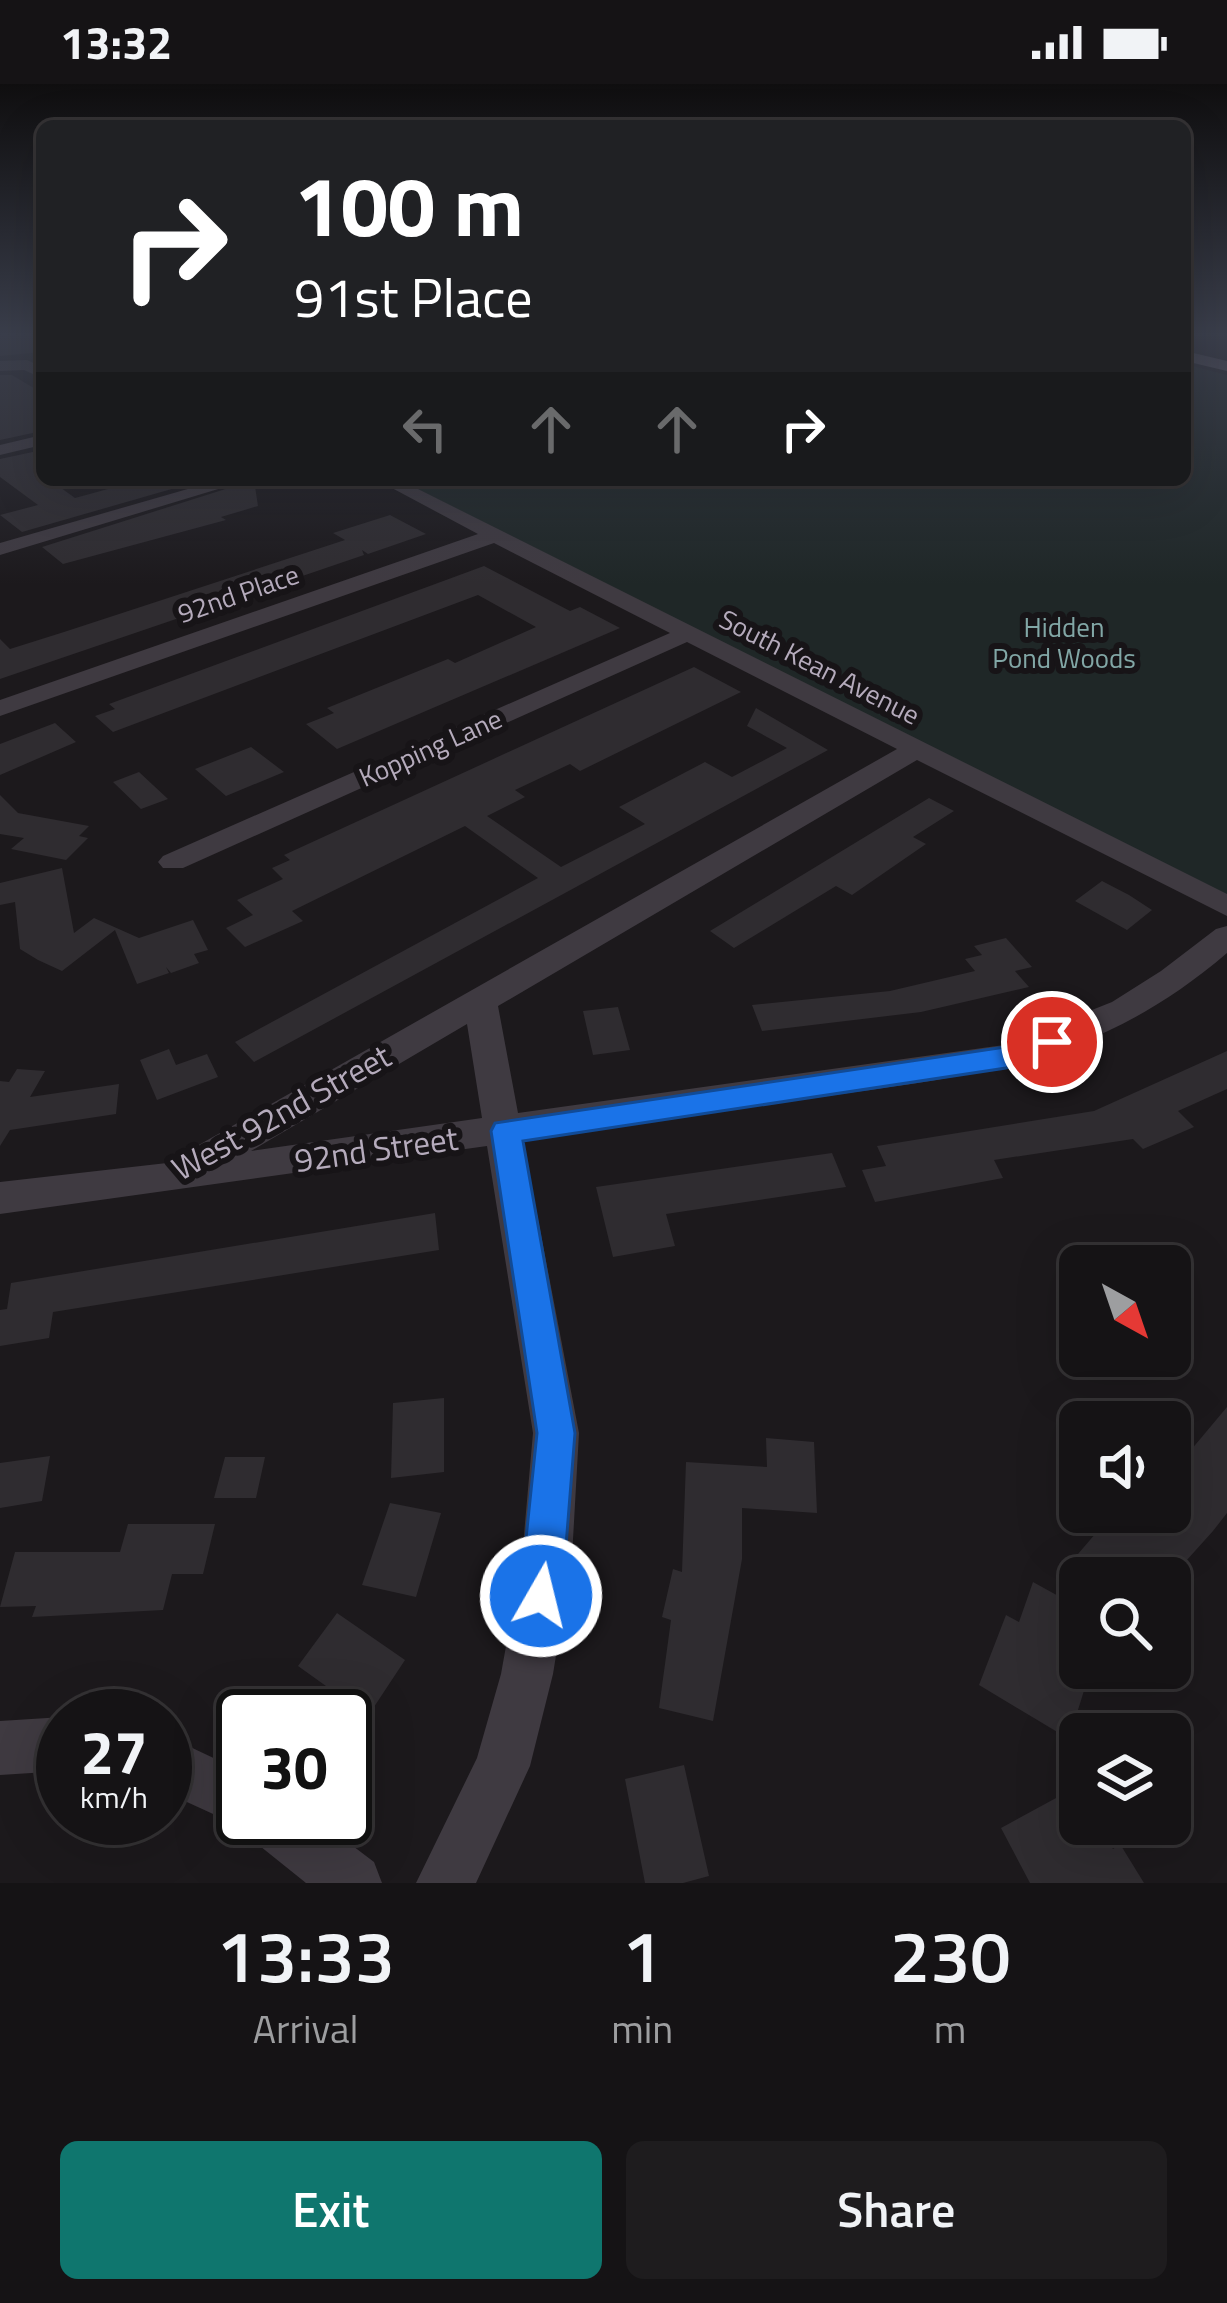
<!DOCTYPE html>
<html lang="en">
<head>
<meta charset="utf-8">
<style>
  body { margin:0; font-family:"Titillium Web",sans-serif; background:#1e1c1e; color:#f1f3f6; height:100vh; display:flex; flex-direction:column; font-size:45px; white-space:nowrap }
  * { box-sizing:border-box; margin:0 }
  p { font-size:39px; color:#9d9ea0 }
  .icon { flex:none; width:66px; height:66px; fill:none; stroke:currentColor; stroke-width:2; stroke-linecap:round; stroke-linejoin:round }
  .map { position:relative; height:1799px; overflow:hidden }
  .sheet { display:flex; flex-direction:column; background:#151315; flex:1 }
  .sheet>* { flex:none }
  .hud { position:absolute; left:36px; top:36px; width:1155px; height:366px; border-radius:18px; box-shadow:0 12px 48px #0002,0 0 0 3px #343234; background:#202124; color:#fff; overflow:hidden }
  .needle { width:78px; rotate:140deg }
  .fabs { position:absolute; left:1059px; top:1161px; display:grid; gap:24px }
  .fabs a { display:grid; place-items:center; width:132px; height:132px; border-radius:18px; background:#151315; box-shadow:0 12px 48px #0002,0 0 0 3px #343234; font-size:60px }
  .speed { position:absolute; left:36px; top:1605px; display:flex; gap:24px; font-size:60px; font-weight:700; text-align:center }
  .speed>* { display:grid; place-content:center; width:156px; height:156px; border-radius:50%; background:#151315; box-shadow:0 12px 48px #0002,0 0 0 3px #343234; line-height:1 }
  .speed small { font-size:30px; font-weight:400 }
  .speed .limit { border:6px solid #111; border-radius:18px; background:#fff; color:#111 }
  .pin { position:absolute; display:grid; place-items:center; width:102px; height:102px; color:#fff; margin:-51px; border:6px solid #fff; border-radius:50%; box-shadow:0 3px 12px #0007 }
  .me { position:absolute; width:132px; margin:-66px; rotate:8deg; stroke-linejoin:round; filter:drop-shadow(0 0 9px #0008) }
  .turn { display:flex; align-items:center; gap:42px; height:252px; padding:0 60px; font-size:54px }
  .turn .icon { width:156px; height:156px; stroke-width:2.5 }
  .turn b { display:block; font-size:84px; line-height:102px }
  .lanes { display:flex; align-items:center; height:114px; padding:0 60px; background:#0003; justify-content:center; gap:60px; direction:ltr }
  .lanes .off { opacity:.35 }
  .eta { display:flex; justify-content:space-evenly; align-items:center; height:204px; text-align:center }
  .eta b { font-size:72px; font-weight:600; line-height:84px }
  .cta { display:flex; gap:24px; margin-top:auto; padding:24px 60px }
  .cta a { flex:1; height:138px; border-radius:18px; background:#0f766e; color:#fff; font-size:48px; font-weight:600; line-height:138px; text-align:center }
  .cta a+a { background:#1e1c1e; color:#f1f3f6 }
  .status { display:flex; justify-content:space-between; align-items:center; height:84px; padding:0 60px; background:#151315; direction:ltr }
  .status svg { height:33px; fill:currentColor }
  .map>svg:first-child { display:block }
</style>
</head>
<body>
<div class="status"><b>13:32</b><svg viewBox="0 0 49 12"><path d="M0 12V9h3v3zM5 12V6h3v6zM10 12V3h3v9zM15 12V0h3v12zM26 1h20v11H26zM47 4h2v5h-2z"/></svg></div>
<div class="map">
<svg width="1227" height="1799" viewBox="0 0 1227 1799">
  <rect width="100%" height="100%" fill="#1c191c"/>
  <!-- green -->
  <path fill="#1f2727" d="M 1185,280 L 1227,291 L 1227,820 L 386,396 L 1185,396 Z"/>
  <!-- building -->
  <path fill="#2f2c30" d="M 0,248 L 42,248 L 42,268 L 0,272 Z
    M 0,291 L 12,291 L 42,309 L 42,347 L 0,356 Z
    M 42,366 L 42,396 L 50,396 L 75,414 L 141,396 L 203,396 L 22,448 L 0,431 L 38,421 L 0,393 L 0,375 Z
    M 254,396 L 258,422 L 221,433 L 226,436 L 63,480 L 42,463 Z
    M 390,431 L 426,450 L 368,470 L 362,466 L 364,471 L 0,595 L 0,555 L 10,565 L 64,548 L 345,456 L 333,449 Z
    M 484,482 L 570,527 L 580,523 L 620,544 L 337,665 L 306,640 L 334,629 L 327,624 L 448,575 L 455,579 L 536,543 L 478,511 L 113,648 L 95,632 L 115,625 L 109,620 Z
    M 694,583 L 741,608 L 580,687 L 570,680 L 515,706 L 525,713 L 487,732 L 561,783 L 645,740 L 619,723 L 705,678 L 732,693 L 787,664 L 747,642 L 756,624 L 828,666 L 254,978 L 235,958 L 538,794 L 465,742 L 292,827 L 303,837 L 245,863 L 226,844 L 253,831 L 237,816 L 283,795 L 272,784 L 290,776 L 284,771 Z
    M 55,639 L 76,658 L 0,691 L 0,660 Z
    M 251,663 L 284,688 L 226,712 L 195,685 Z
    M 139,688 L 168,715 L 141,725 L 113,698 Z
    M 0,711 L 18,729 L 89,742 L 79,752 L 88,754 L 66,776 L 11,765 L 24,754 L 0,750 Z
    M 929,714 L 954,727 L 913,753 L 926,760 L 852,811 L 836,802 L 734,864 L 710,847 Z
    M 62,784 L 74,849 L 94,834 L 139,854 L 193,836 L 208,866 L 194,870 L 199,879 L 171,889 L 166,883 L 169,889 L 137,900 L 115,846 L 62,887 L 38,876 L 20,865 L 15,818 L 0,821 L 0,799 Z
    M 1102,797 L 1129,811 L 1152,826 L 1127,846 L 1075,817 Z
    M 1006,854 L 1032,883 L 1015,887 L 1029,903 L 921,928 L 762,947 L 752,921 L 890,907 L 975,887 L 965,875 L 982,871 L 974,862 Z
    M 618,923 L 630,966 L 593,971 L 583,927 Z
    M 169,965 L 176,981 L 207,970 L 218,993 L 157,1016 L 140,976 Z
    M 1227,967 L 1227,1005 L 1178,1027 L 1194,1043 L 1143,1065 L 1133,1055 L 994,1076 L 1003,1094 L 875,1118 L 862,1086 L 886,1082 L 877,1062 L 1094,1027 Z
    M 17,985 L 45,987 L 30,1013 L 119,1000 L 116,1030 L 10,1046 L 0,1062 L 0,997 L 9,998 Z
    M 832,1069 L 846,1103 L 666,1130 L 675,1162 L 613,1173 L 596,1103 Z
    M 435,1129 L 439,1166 L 53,1228 L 49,1254 L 0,1262 L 0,1226 L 7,1225 L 11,1199 Z
    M 444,1314 L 444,1388 L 391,1394 L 393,1319 Z
    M 1227,1323 L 1227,1429 L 1213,1447 L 1177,1487 L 1169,1480 L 1158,1494 L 1091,1494 L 1072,1477 L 1114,1428 L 1170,1428 L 1170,1391 Z
    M 766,1354 L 814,1358 L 817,1429 L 742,1424 L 742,1475 L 713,1637 L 659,1624 L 671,1536 L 662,1533 L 673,1485 L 682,1488 L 686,1378 L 767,1383 Z
    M 50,1372 L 42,1417 L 0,1424 L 0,1379 Z
    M 225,1373 L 265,1373 L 256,1414 L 214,1414 Z
    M 390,1419 L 441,1429 L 416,1513 L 362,1501 Z
    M 128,1440 L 215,1440 L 203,1490 L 172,1490 L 163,1526 L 32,1533 L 36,1522 L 0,1523 L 15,1468 L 120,1468 Z
    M 1033,1498 L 1080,1524 L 1080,1584 L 1091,1584 L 1069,1655 L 979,1601 L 1006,1531 L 1019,1538 Z
    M 337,1529 L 405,1576 L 368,1632 L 298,1582 Z
    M 684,1681 L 709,1792 L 683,1799 L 645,1799 L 625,1695 Z
    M 1080,1701 L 1080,1740 L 1098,1740 L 1113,1765 L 1120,1760 L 1144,1799 L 1030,1799 L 1001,1744 Z"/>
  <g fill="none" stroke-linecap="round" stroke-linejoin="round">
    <!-- minor -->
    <path fill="#3f3a41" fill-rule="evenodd" d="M 0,277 L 27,276 L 42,283 L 42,294 L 24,286 L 0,287 Z
      M 42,351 L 42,361 L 0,371 L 0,361 Z
      M 219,396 L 248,396 L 0,471 L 0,459 Z
      M 377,396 L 400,396 L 1227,810 L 1227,832 L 917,676 L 498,922 L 518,1029 L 1004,961 L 1112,918 L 1161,887 L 1216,845 L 1227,842 L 1227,869 C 1094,983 977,990 813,1014 C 716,1028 620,1043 523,1057 L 579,1349 L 572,1473 L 553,1590 L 530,1682 L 476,1799 L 416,1799 L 477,1674 L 501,1590 L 522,1473 L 533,1349 L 487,1062 L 0,1130 L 0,1098 L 167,1079 L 897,665 L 687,558 L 183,784 L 163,784 L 158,778 L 163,772 L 670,549 L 494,459 L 0,632 L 0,616 L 478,450 ZM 467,940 L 482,1034 L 251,1067 Z
      M 63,1633 L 63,1687 L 0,1691 L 0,1637 Z
      M 165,1651 L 243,1688 L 243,1734 L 316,1734 L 374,1778 L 382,1799 L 306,1799 L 250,1754 L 246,1745 L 165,1708 Z"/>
    <!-- highway -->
    <path fill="#6e6672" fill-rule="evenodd" d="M 1185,267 L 1227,277 L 1227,287 L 1185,277 Z"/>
  </g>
  <!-- sky -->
  <linearGradient id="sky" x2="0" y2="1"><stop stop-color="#0f0e0f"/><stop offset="0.5" stop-color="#3a3e4b"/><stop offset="1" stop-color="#3a3e4b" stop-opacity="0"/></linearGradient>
  <rect width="1227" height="500" fill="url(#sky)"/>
  <!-- route -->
  <path fill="#1a73e8" stroke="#114b97" stroke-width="3" d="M 1052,948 L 1062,951 L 1066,958 L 1062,965 L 1006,984 L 523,1057 L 575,1349 L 562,1512 L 556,1527 L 541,1533 L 526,1527 L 520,1512 L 537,1349 L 491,1047 L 495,1039 L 1005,963 Z"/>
  <g text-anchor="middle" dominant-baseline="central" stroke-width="12" stroke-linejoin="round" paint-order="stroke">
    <!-- far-street labels -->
    <g font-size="27" fill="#b5abbc" stroke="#171417">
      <text transform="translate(238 509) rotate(-19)">92nd Place</text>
      <text transform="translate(820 582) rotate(27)">South Kean Avenue</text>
      <text transform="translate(430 663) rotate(-24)">Kopping Lane</text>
    </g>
    <!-- far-park labels -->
    <g font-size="27" fill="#82a7a6" stroke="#171417">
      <text x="1064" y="542">Hidden<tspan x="1064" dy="31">Pond Woods</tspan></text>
    </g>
    <!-- street labels -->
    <g font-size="33" fill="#b5abbc" stroke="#171417">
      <text transform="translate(281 1028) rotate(-29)">West 92nd Street</text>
      <text transform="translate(376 1065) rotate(-8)">92nd Street</text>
    </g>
  </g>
</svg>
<div class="fabs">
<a><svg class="needle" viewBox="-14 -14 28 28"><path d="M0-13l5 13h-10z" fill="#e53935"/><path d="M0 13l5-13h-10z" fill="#9d9ea0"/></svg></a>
<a><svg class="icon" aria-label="sound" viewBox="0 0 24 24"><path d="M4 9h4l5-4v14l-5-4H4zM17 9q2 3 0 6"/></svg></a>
<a><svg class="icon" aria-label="search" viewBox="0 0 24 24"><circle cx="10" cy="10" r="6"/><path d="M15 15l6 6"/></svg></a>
<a><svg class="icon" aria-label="layers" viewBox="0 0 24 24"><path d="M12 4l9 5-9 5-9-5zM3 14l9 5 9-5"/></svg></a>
</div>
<div class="speed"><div>27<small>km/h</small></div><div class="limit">30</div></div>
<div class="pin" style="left:1052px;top:958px;background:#d93025"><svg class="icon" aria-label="arrive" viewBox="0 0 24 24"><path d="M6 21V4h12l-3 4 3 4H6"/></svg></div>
<svg class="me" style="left:541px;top:1512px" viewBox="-20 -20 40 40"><circle r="17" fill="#1a73e8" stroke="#fff" stroke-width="3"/><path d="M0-11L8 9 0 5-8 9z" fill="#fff"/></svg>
<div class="hud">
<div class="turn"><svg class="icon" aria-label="right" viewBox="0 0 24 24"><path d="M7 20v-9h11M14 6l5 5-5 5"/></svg><div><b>100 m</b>91st Place</div></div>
<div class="lanes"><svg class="icon off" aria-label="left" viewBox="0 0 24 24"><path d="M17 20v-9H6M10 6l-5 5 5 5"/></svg><svg class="icon off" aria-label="ahead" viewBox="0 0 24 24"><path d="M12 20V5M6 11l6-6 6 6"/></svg><svg class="icon off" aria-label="ahead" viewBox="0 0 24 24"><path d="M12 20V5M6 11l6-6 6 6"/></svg><svg class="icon" aria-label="right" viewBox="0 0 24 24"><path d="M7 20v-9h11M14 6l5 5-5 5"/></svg></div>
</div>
</div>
<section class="sheet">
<div class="eta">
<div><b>13:33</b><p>Arrival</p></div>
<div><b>1</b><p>min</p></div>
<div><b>230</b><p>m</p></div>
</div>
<div class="cta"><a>Exit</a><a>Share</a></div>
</section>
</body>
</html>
